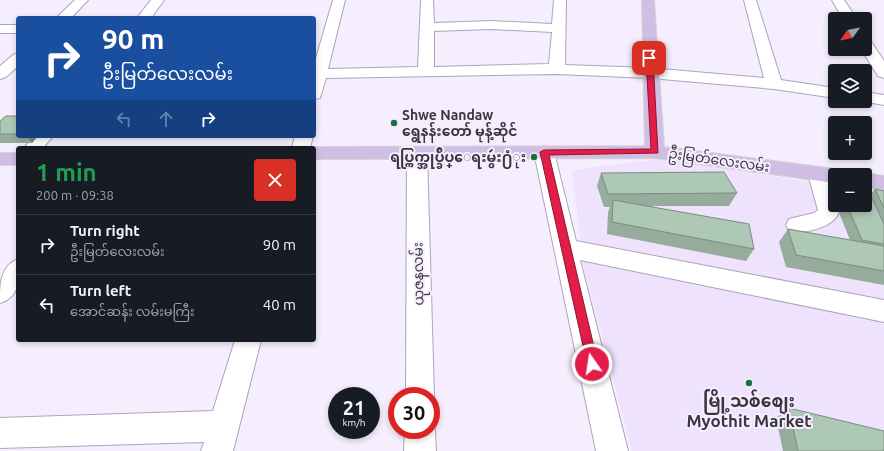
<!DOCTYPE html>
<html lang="en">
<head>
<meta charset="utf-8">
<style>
  body { margin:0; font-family:Ubuntu,"Noto Sans Myanmar",sans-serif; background:#20242c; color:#f1f3f6; height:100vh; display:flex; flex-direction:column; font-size:15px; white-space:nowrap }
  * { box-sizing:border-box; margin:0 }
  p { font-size:13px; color:#9ea1a6 }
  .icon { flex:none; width:22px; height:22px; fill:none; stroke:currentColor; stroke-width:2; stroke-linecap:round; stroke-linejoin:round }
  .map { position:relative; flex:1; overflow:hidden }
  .drawer { position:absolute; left:16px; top:146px; width:300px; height:196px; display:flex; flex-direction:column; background:#171b24; border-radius:4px; box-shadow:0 2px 6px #0003 }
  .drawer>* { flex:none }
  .banner { position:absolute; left:16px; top:16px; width:300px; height:122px; border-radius:4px; box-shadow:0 2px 6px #0003; background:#1a4fa0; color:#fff; overflow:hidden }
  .needle { width:26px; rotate:237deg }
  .tools { position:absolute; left:828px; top:12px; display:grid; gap:8px }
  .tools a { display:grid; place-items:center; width:44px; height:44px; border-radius:4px; background:#171b24; box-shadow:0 2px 6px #0003; font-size:20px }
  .speed { position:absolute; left:328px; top:387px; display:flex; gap:8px; font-size:20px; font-weight:700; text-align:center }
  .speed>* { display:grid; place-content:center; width:52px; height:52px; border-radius:50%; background:#171b24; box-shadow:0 2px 6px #0003; line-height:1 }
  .speed small { font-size:10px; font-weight:400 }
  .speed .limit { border:6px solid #d22; background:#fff; color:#111 }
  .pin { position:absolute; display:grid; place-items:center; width:34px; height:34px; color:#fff; margin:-17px; border-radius:8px; box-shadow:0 2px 6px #0006 }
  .me { position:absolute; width:44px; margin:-22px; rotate:347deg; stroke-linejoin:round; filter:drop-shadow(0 0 3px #0008) }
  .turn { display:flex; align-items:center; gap:14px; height:84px; padding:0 20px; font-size:18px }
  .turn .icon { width:52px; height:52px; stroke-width:2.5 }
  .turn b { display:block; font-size:28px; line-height:34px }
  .lanes { display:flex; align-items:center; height:38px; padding:0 20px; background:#0003; justify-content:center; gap:20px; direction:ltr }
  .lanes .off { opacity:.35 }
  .round { display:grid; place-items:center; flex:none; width:42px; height:42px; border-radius:4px; background:#20242c }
  .overview { display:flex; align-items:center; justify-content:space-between; height:68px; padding:0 20px }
  h1 { font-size:24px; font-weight:600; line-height:30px; color:#1e9e55 }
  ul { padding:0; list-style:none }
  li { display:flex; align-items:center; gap:12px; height:60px; padding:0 20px; border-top:1px solid #363941 }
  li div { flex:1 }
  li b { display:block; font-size:15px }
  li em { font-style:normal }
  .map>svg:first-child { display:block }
</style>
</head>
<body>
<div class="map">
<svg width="884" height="451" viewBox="0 0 884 451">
  <rect width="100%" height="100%" fill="#f5eefe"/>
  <!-- built -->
  <path fill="#eee2fd" d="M 660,159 L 835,186 L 835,205 L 865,205 L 865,191 L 884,194 L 884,302 L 581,242 L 572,170 Z
    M 580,253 L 884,315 L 884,451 L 632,451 Z"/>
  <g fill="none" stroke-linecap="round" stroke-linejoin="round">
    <defs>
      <path id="minor" d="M 75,0 L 88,0 L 71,18 L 56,18 Z
        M 151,0 L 164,0 L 151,18 L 137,18 Z
        M 333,0 L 345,0 L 328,69 L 418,67 L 421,0 L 433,0 L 434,23 L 491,21 L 552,24 L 554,0 L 566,0 L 565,65 L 650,68 L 764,78 L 744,0 L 756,0 L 781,80 L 835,88 L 835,98 L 774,89 L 650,78 L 557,74 L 326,78 L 320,98 L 314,99 L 314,65 ZM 491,29 L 552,32 L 549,64 L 434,67 L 434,31 Z
        M 832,0 L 844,0 L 857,19 L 843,19 Z
        M 0,25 L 18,25 L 18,33 L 0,33 Z
        M 865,39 L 870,40 L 884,61 L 884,78 L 878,76 L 861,49 L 865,49 Z
        M 18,53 L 18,66 L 6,77 L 0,79 L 0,66 L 13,55 Z
        M 865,92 L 884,95 L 884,105 L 861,101 L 865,101 Z
        M 34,136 L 53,136 L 43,148 L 24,148 Z
        M 295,136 L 313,136 L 310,148 L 292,148 Z
        M 544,146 L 551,148 L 554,152 L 576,241 L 884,300 L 884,322 L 580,260 L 628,451 L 596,451 L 534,152 L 537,148 Z
        M 417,147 L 424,149 L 427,153 L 434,396 L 431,404 L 431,396 L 406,396 L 407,153 L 410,149 Z
        M 818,167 L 825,169 C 832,180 835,192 835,205 L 839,205 C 843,226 804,235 789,231 L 786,225 L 789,219 L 814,213 L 818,210 L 808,174 L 811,169 Z
        M 18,259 C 18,278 22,296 0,303 C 0,285 0,266 18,259 Z
        M 235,340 L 261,340 L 233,451 L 201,451 L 204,442 L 0,448 L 0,418 L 213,411 Z
        M 431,420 L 435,430 L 436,451 L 404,451 L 405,430 L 431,430 Z"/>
      <path id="major" d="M 642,0 L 654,0 L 664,147 L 835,169 L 842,171 L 844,175 L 835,175 L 835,183 L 655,158 L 314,159 L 314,148 L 310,148 L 314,147 L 645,146 Z
        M 0,153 L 18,153 L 18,165 L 0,165 Z
        M 865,173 L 884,176 L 884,190 L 865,187 L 865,175 L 859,175 Z"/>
    </defs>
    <!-- minor casing -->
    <use href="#minor" stroke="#aea3bc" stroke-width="2"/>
    <!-- major casing -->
    <use href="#major" stroke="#d4d3d5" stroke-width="2"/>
    <!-- minor -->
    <use href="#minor" fill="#fff" fill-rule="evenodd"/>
    <!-- major -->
    <use href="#major" fill="#d0bee5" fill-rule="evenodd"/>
  </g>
  <!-- wall -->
  <path fill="#96ac9d" d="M 18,116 L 18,136 L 38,136 L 32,143 L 0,143 L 0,121 Z
    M 601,173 L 737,193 L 729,206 L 651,206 L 754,249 L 746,261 L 607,234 L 608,212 L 610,207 L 604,207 L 597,186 Z
    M 875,189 L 884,191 L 884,285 L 786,267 L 779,242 L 788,229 L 850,240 L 836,205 L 865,205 L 870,195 Z
    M 835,194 L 835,202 L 833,197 Z
    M 789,408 L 884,451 L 783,451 L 776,418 Z"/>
  <!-- shaded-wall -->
  <path fill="#7a8c7f" d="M 27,136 L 38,136 L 32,143 Z"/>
  <!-- building -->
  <path fill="#aec8b6" stroke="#7a8c7f" d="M 6,116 L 18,116 L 18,134 L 0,134 L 0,121 Z
    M 724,172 L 737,193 L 608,194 L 601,173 Z
    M 875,189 L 884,191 L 884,208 Z
    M 865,192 L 869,192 L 884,224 L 884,244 L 862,240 L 847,205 L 865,205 Z
    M 613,200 L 749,224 L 754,249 L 612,222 Z
    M 788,229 L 884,246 L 884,271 L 796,255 Z
    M 789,408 L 884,431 L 884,451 L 798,451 Z"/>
  <!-- route -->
  <path fill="#e11d48" stroke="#92132f" d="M 649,56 L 653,58 L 658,153 L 549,155 L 598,364 L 597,368 L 592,369 L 588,368 L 587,364 L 540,152 L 544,150 L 651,149 L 646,58 Z"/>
  <!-- markers -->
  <g fill="#1b7042" stroke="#f5eefe" stroke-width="1.5">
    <circle cx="394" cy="123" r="4"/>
    <circle cx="534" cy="157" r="4"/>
    <circle cx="749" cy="383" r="4"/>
  </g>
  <g text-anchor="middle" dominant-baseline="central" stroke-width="4" stroke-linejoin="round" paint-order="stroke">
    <!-- poi labels -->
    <g font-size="14" font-weight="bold" fill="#3a3640" stroke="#f5eefe" text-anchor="start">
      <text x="402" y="115">Shwe Nandaw<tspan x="402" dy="16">ရွေနန်းတော် မုန့်ဆိုင်</tspan></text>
      <text x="526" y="157" text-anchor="end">ရပ္ကြက္အုပ္ခ်ဳပ္ေရးမွဴး႐ံုး</text>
    </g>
    <!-- street labels -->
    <g font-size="14" fill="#3a3640" stroke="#f5eefe">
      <text transform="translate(719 160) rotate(8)">ဦးမြတ်လေးလမ်း</text>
      <text transform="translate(418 274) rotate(-91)">ယုဇနလမ်း</text>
    </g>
    <!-- near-poi labels -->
    <g font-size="17" font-weight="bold" fill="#3a3640" stroke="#f5eefe">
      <text x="749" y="400">မြို့သစ်စျေး<tspan x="749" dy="20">Myothit Market</tspan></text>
    </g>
  </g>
</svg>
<div class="tools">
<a><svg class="needle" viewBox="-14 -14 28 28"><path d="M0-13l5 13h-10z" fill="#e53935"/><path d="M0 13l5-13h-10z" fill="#9ea1a6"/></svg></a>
<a><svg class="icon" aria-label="layers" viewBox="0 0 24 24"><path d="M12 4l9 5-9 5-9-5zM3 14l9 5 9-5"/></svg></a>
<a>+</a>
<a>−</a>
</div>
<div class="speed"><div>21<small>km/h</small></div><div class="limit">30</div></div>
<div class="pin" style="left:649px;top:58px;background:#d93025"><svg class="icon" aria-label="arrive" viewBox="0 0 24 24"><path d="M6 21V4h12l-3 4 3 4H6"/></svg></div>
<svg class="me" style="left:592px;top:364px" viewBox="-20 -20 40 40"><circle r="17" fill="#e11d48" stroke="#fff" stroke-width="3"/><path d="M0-11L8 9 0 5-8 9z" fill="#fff"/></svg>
<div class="banner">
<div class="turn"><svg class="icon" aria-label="right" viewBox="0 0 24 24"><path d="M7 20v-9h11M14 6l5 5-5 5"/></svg><div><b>90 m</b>ဦးမြတ်လေးလမ်း</div></div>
<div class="lanes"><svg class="icon off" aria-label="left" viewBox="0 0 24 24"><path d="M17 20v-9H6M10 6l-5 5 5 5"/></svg><svg class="icon off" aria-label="ahead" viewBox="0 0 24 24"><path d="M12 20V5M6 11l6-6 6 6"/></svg><svg class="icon" aria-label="right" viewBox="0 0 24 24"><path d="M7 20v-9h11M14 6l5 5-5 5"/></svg></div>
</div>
<section class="drawer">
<div class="overview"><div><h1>1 min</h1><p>200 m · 09:38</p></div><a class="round" style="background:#d93025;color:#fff"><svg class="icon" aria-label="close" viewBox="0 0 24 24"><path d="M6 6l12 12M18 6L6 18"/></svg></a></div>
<ul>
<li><svg class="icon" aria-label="right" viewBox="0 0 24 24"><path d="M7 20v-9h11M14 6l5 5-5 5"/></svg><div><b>Turn right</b><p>ဦးမြတ်လေးလမ်း</p></div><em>90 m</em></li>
<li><svg class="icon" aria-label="left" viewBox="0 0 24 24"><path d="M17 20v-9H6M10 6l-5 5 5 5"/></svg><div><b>Turn left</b><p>အောင်ဆန်း လမ်းမကြီး</p></div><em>40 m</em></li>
</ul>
</section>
</div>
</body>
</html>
